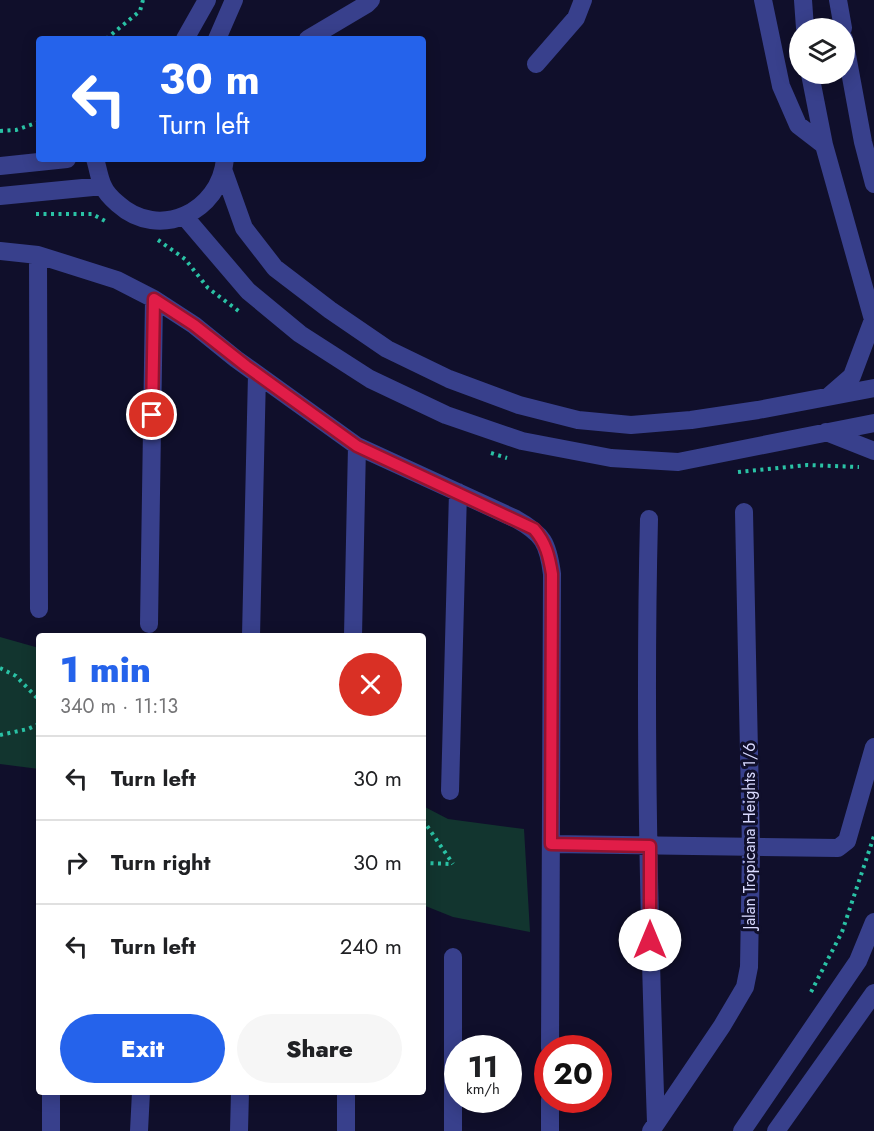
<!DOCTYPE html>
<html lang="en">
<head>
<meta charset="utf-8">
<style>
  body { margin:0; font-family:Jost,sans-serif; background:#f6f6f6; color:#202124; height:100vh; display:flex; flex-direction:column; font-size:22px; white-space:nowrap }
  * { box-sizing:border-box; margin:0 }
  p { font-size:20px; color:#757577 }
  .icon { flex:none; width:33px; height:33px; fill:none; stroke:currentColor; stroke-width:2; stroke-linecap:round; stroke-linejoin:round }
  .map { position:relative; flex:1; overflow:hidden }
  .panel { position:absolute; left:36px; top:633px; width:390px; height:462px; display:flex; flex-direction:column; background:#fff; border-radius:6px; box-shadow:0 3px 15px #0003 }
  .panel>* { flex:none }
  .banner { position:absolute; left:36px; top:36px; width:390px; height:126px; border-radius:6px; box-shadow:0 3px 15px #0003; background:#2563eb; color:#fff; overflow:hidden }
  .fabs { position:absolute; left:789px; top:18px; display:grid; gap:12px }
  .fabs a { display:grid; place-items:center; width:66px; height:66px; border-radius:50%; background:#fff; box-shadow:0 3px 15px #0003; font-size:30px }
  .speed { position:absolute; left:444px; top:1035px; display:flex; gap:12px; font-size:30px; font-weight:700; text-align:center }
  .speed>* { display:grid; place-content:center; width:78px; height:78px; border-radius:50%; background:#fff; box-shadow:0 3px 15px #0003; line-height:1 }
  .speed small { font-size:15px; font-weight:400 }
  .speed .limit { border:9px solid #d22; background:#fff; color:#111 }
  .pin { position:absolute; display:grid; place-items:center; width:51px; height:51px; color:#fff; margin:-26px; border:3px solid #fff; border-radius:50%; box-shadow:0 2px 6px #0007 }
  .me { position:absolute; width:66px; margin:-33px; rotate:0deg; stroke-linejoin:round; filter:drop-shadow(0 0 4px #0008) }
  .turn { display:flex; align-items:center; gap:21px; height:126px; padding:0 24px; font-size:27px }
  .turn .icon { width:78px; height:78px; stroke-width:2.5 }
  .turn b { display:block; font-size:42px; line-height:51px }
  .round { display:grid; place-items:center; flex:none; width:63px; height:63px; border-radius:32px; background:#f6f6f6 }
  .summary { display:flex; align-items:center; justify-content:space-between; height:102px; padding:0 24px }
  h1 { font-size:36px; font-weight:800; line-height:45px; color:#2563eb }
  .action { display:flex; gap:12px; margin-top:auto; padding:12px 24px }
  .action a { flex:1; height:69px; border-radius:36px; background:#2563eb; color:#fff; font-size:24px; font-weight:800; line-height:69px; text-align:center }
  .action a+a { background:#f6f6f6; color:#202124 }
  ul { padding:0; list-style:none }
  li { display:flex; align-items:center; gap:18px; height:84px; padding:0 24px; border-top:2px solid #e0e0e0 }
  li div { flex:1 }
  li b { display:block; font-size:22px }
  li em { font-style:normal }
  .map>svg:first-child { display:block }
</style>
</head>
<body>
<div class="map">
<svg width="874" height="1131" viewBox="0 0 874 1131">
  <rect width="100%" height="100%" fill="#100f2b"/>
  <!-- green -->
  <path fill="#12352f" d="M 0,637 L 39,648 L 39,769 L 0,764 Z
    M 423,806 L 448,819 L 524,829 L 530,932 L 453,917 L 423,905 Z"/>
  <g fill="none" stroke-linecap="round" stroke-linejoin="round">
    <!-- path -->
    <path stroke="#2ac2a5" stroke-width="4" stroke-dasharray="3 4.5" stroke-linecap="butt" d="M 106,39 L 140,11 L 143,0
      M 0,131 L 16,130 L 39,122
      M 36,214 L 92,214 L 107,222
      M 158,240 L 185,259 L 208,288 L 240,312
      M 491,453 L 507,458
      M 738,472 L 807,465 L 859,467
      M 0,668 L 16,676 L 39,700
      M 0,735 L 28,729 L 39,724
      M 423,820 L 453,864
      M 423,863 L 452,864
      M 811,992 L 842,932 L 874,836"/>
    <!-- minor -->
    <path stroke="#38408c" stroke-width="18" d="M 763,0 L 781,86 L 798,125 L 824,145
      M 803,0 L 805,28
      M 838,0 L 843,28
      M 185,39 L 207,0
      M 217,39 L 234,0
      M 308,39 L 367,4 L 371,0
      M 844,39 L 863,142 L 874,184
      M 536,64 L 576,18 L 583,0
      M 810,74 L 824,145 L 874,323
      M 95,159 C 98,168 99,178 103,186 C 106,193 112,199 118,204 C 159,241 220,212 225,159
      M 0,166 L 67,159
      M 224,172 L 244,228 L 275,268 L 330,310 L 387,349 L 449,379 L 519,405 L 578,420 L 631,425 L 691,420 L 758,410 L 874,388
      M 0,196 L 103,186
      M 184,216 L 248,291 L 300,334 L 370,379 L 446,415 L 522,441 L 611,458 L 678,462 L 874,423
      M 0,251 L 38,255 L 117,280 L 154,299 L 194,325 L 236,359 L 357,446 L 516,519 C 543,534 548,543 552,574 L 550,1048
      M 38,255 L 39,609
      M 829,396 L 852,376 L 873,320
      M 826,432 L 874,451
      M 649,519 C 644,720 649,922 656,1123
      M 149,624 L 154,299
      M 251,636 L 257,374
      M 353,636 L 357,446
      M 450,791 L 458,492
      M 551,844 L 838,848 L 847,841 L 874,747
      M 453,957 L 453,1131
      M 51,1131 L 51,1092
      M 139,1131 L 141,1092
      M 239,1131 L 240,1092
      M 346,1131 L 346,1092
      M 550,1131 L 550,1100
      M 651,1131 L 722,1026 L 745,987 L 749,967 L 751,848 L 744,512
      M 742,1131 L 858,961 L 874,922
      M 776,1131 L 874,993"/>
  </g>
  <g fill="none" stroke-linecap="round" stroke-linejoin="round">
    <defs>
      <path id="route" d="M 152,415 L 154,299 L 194,325 L 246,366 L 357,446 L 534,529 C 546,543 549,556 552,574 L 551,844 L 650,846 L 650,940"/>
    </defs>
    <!-- route casing -->
    <use href="#route" stroke="#92132f" stroke-width="15"/>
    <!-- route -->
    <use href="#route" stroke="#e11d48" stroke-width="10"/>
  </g>
  <g text-anchor="middle" dominant-baseline="central" stroke-width="6" stroke-linejoin="round" paint-order="stroke">
    <!-- street labels -->
    <g font-size="16" fill="#d9daff" stroke="#100f2b">
      <text transform="translate(749 836) rotate(-90)">Jalan Tropicana Heights 1/6</text>
    </g>
  </g>
</svg>
<div class="fabs">
<a><svg class="icon" aria-label="layers" viewBox="0 0 24 24"><path d="M12 4l9 5-9 5-9-5zM3 14l9 5 9-5"/></svg></a>
</div>
<div class="speed"><div>11<small>km/h</small></div><div class="limit">20</div></div>
<div class="pin" style="left:152px;top:415px;background:#d93025"><svg class="icon" aria-label="arrive" viewBox="0 0 24 24"><path d="M6 21V4h12l-3 4 3 4H6"/></svg></div>
<svg class="me" style="left:650px;top:940px" viewBox="-20 -20 40 40"><circle r="19" fill="#fff"/><path d="M0-13L10 11 0 6-10 11z" fill="#e11d48"/></svg>
<div class="banner">
<div class="turn"><svg class="icon" aria-label="left" viewBox="0 0 24 24"><path d="M17 20v-9H6M10 6l-5 5 5 5"/></svg><div><b>30 m</b>Turn left</div></div>
</div>
<section class="panel">
<div class="summary"><div><h1>1 min</h1><p>340 m · 11:13</p></div><a class="round" style="background:#d93025;color:#fff"><svg class="icon" aria-label="close" viewBox="0 0 24 24"><path d="M6 6l12 12M18 6L6 18"/></svg></a></div>
<ul>
<li><svg class="icon" aria-label="left" viewBox="0 0 24 24"><path d="M17 20v-9H6M10 6l-5 5 5 5"/></svg><div><b>Turn left</b></div><em>30 m</em></li>
<li><svg class="icon" aria-label="right" viewBox="0 0 24 24"><path d="M7 20v-9h11M14 6l5 5-5 5"/></svg><div><b>Turn right</b></div><em>30 m</em></li>
<li><svg class="icon" aria-label="left" viewBox="0 0 24 24"><path d="M17 20v-9H6M10 6l-5 5 5 5"/></svg><div><b>Turn left</b></div><em>240 m</em></li>
</ul>
<div class="action"><a>Exit</a><a>Share</a></div>
</section>
</div>
</body>
</html>
